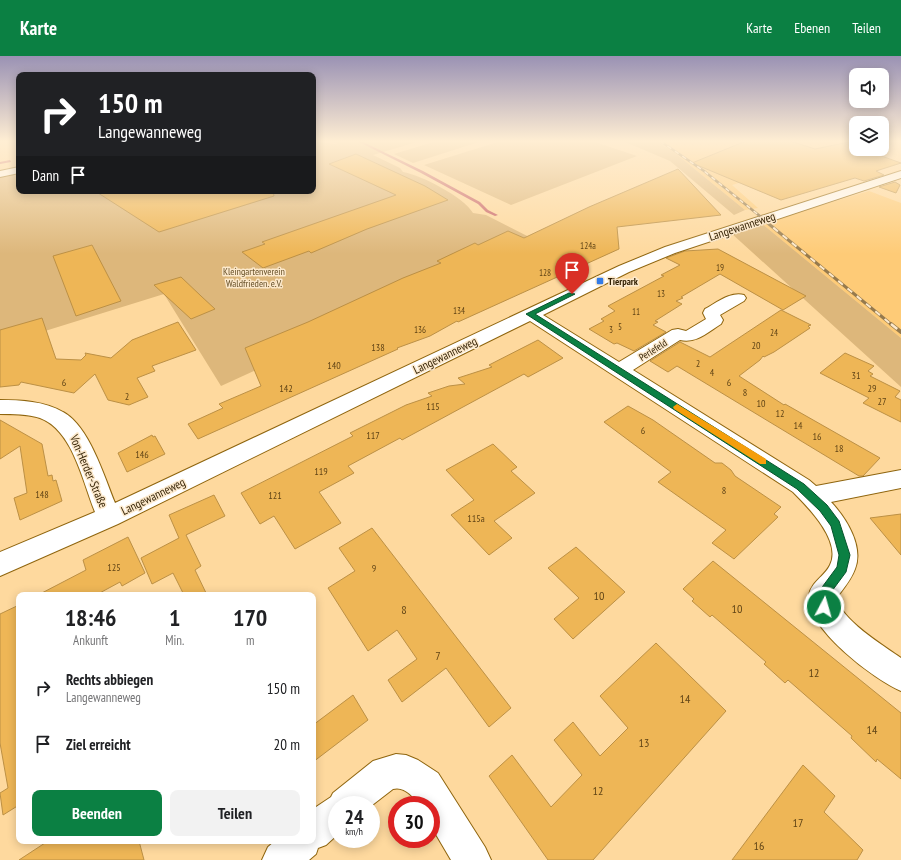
<!DOCTYPE html>
<html lang="de">
<head>
<meta charset="utf-8">
<style>
  body { margin:0; font-family:"PT Sans Narrow",sans-serif; background:#f2f2f2; color:#202124; height:100vh; display:flex; flex-direction:column; font-size:15px; white-space:nowrap }
  * { box-sizing:border-box; margin:0 }
  p { font-size:13px; color:#757577 }
  .icon { flex:none; width:22px; height:22px; fill:none; stroke:currentColor; stroke-width:2; stroke-linecap:round; stroke-linejoin:round }
  .map { position:relative; flex:1; overflow:hidden }
  .sheet { position:absolute; left:16px; top:536px; width:300px; height:252px; display:flex; flex-direction:column; background:#fff; border-radius:8px; box-shadow:0 2px 10px #0003 }
  .sheet>* { flex:none }
  .banner { position:absolute; left:16px; top:16px; width:300px; height:122px; border-radius:8px; box-shadow:0 2px 10px #0003; background:#202124; color:#fff; overflow:hidden }
  .tools { position:absolute; left:849px; top:12px; display:grid; gap:8px }
  .tools a { display:grid; place-items:center; width:40px; height:40px; border-radius:8px; background:#fff; box-shadow:0 2px 10px #0003; font-size:20px }
  .speed { position:absolute; left:328px; top:740px; display:flex; gap:8px; font-size:20px; font-weight:700; text-align:center }
  .speed>* { display:grid; place-content:center; width:52px; height:52px; border-radius:50%; background:#fff; box-shadow:0 2px 10px #0003; line-height:1 }
  .speed small { font-size:10px; font-weight:400 }
  .speed .limit { border:6px solid #d22; background:#fff; color:#111 }
  .pin { position:absolute; display:grid; place-items:center; width:34px; height:34px; color:#fff; margin:-41px -17px; border-radius:50% 50% 50% 0; rotate:-45deg; box-shadow:0 0 4px #0007 }
  .pin .icon { rotate:45deg }
  .me { position:absolute; width:44px; margin:-22px; rotate:6deg; stroke-linejoin:round; filter:drop-shadow(0 0 3px #0008) }
  .turn { display:flex; align-items:center; gap:14px; height:84px; padding:0 16px; font-size:18px }
  .turn .icon { width:52px; height:52px; stroke-width:2.5 }
  .turn b { display:block; font-size:28px; line-height:34px }
  .then { display:flex; align-items:center; height:38px; padding:0 16px; background:#0003; gap:8px; font-size:15px }
  .eta { display:flex; justify-content:space-evenly; align-items:center; height:68px; text-align:center }
  .eta b { font-size:24px; font-weight:800; line-height:28px }
  .cta { display:flex; gap:8px; margin-top:auto; padding:8px 16px }
  .cta a { flex:1; height:46px; border-radius:8px; background:#0b8043; color:#fff; font-size:16px; font-weight:800; line-height:46px; text-align:center }
  .cta a+a { background:#f2f2f2; color:#202124 }
  ul { padding:0; list-style:none }
  li { display:flex; align-items:center; gap:12px; height:56px; padding:0 16px }
  li div { flex:1 }
  li b { display:block; font-size:15px }
  li em { font-style:normal }
  header { display:flex; align-items:center; gap:24px; box-sizing:border-box; height:56px; padding:0 20px; background:#0b8043; color:#fff }
  header strong { font-size:19px }
  nav { display:flex; gap:22px; margin-inline-start:auto; font-size:14px }
  .map>svg:first-child { display:block }
</style>
</head>
<body>
<header>
<strong>Karte</strong>
<nav><a>Karte</a><a>Ebenen</a><a>Teilen</a></nav>
</header>
<div class="map">
<svg width="901" height="804" viewBox="0 0 901 804">
  <rect width="100%" height="100%" fill="#fed99e"/>
  <!-- built -->
  <path fill="#fecb77" d="M 656,85 L 856,85 L 856,90 L 732,129 L 758,152 L 745,154 L 675,97 Z
    M 869,135 L 901,147 L 901,282 L 761,167 Z"/>
  <!-- green -->
  <path fill="#ddb77b" d="M 313,85 L 342,89 L 329,85 L 420,85 L 373,99 L 400,112 L 403,116 C 421,119 464,141 473,157 L 486,159 L 535,184 L 430,235 L 221,330 L 164,238 L 0,289 L 0,120 L 19,115 L 19,135 L 313,135 Z
    M 437,85 L 482,85 L 413,107 L 394,98 Z
    M 501,85 L 592,85 L 637,100 L 511,149 L 424,109 Z
    M 623,85 L 656,85 L 675,97 L 745,154 L 734,159 L 670,105 Z
    M 761,167 L 901,282 L 901,331 L 731,177 Z"/>
  <g fill="none" stroke-linecap="round" stroke-linejoin="round">
    <!-- stream -->
    <path fill="#c66066" fill-rule="evenodd" d="M 357,85 L 361,85 L 423,115 L 480,146 L 488,154 L 498,159 L 495,160 L 486,156 L 478,148 L 421,117 Z
      M 10,104 L 11,106 L 0,108 L 0,106 Z"/>
  </g>
  <!-- building -->
  <path fill="#eeb656" stroke="#bc9045" d="M 746,85 L 790,85 L 815,93 L 854,85 L 856,86 L 856,93 L 880,93 L 886,95 L 876,98 L 901,107 L 876,115 L 884,119 L 864,125 L 855,122 L 781,144 L 692,107 Z
    M 356,98 L 425,130 L 448,144 L 367,173 L 311,197 L 309,195 L 263,212 L 242,196 L 265,188 L 262,186 L 396,139 L 329,108 Z
    M 678,113 L 721,159 L 617,171 L 619,193 L 458,266 L 457,265 L 430,280 L 397,292 L 398,293 L 198,383 L 188,368 L 223,352 L 219,348 L 261,330 L 245,292 L 308,266 L 403,222 L 441,207 L 437,205 L 475,187 L 478,189 L 508,175 L 524,182 L 589,151 Z
    M 895,126 L 900,129 L 896,137 L 879,131 Z
    M 95,135 L 273,135 L 274,140 L 159,176 Z
    M 92,189 L 121,245 L 76,260 L 53,200 Z
    M 718,193 L 806,240 L 783,254 L 720,218 L 681,241 L 683,242 L 676,245 L 682,248 L 655,265 L 658,266 L 653,269 L 666,276 L 634,295 L 617,287 L 614,288 L 589,273 L 604,265 L 601,263 L 615,255 L 608,250 L 664,220 L 661,219 L 680,209 L 666,202 L 685,195 Z
    M 181,221 L 201,240 L 215,253 L 191,263 L 154,229 Z
    M 781,254 L 811,269 L 808,270 L 810,272 L 774,296 L 764,301 L 763,300 L 760,304 L 739,320 L 784,349 L 785,348 L 880,402 L 863,420 L 859,420 L 677,310 L 668,316 L 650,305 L 680,286 L 710,301 Z
    M 42,262 L 56,303 L 81,304 L 86,299 L 85,297 L 111,302 L 132,284 L 178,266 L 196,294 L 152,310 L 155,315 L 137,322 L 148,341 L 129,349 L 108,344 L 95,318 L 74,337 L 21,326 L 19,329 L 0,331 L 0,274 Z
    M 538,284 L 563,302 L 528,321 L 524,318 L 402,384 L 400,382 L 348,410 L 354,417 L 319,436 L 341,467 L 295,493 L 274,460 L 260,468 L 241,437 L 353,380 L 350,377 L 406,349 L 432,340 L 428,337 L 449,330 L 465,328 L 458,322 L 492,311 L 489,309 Z
    M 845,297 L 874,310 L 868,315 L 873,318 L 870,320 L 900,335 L 895,341 L 901,344 L 901,366 L 863,347 L 869,342 L 820,317 Z
    M 628,350 L 653,364 L 715,407 L 722,407 L 731,414 L 735,420 L 781,451 L 774,458 L 778,461 L 734,503 L 712,487 L 726,474 L 658,426 L 671,416 L 604,366 Z
    M 0,364 L 42,388 L 48,420 L 52,419 L 53,425 L 56,424 L 62,445 L 20,464 L 14,442 L 27,437 L 20,390 L 0,403 Z
    M 152,379 L 153,381 L 155,380 L 165,398 L 127,416 L 118,397 Z
    M 493,388 L 517,411 L 511,415 L 535,437 L 494,465 L 512,482 L 489,499 L 451,459 L 474,444 L 446,414 Z
    M 214,439 L 225,460 L 186,479 L 201,510 L 195,514 L 207,539 L 184,539 L 173,517 L 152,528 L 141,502 L 179,482 L 169,459 Z
    M 901,458 L 901,499 L 870,462 Z
    M 372,472 L 511,652 L 489,671 L 446,612 L 402,646 L 388,624 L 417,603 L 397,574 L 368,595 L 328,532 L 355,515 L 339,492 Z
    M 128,481 L 145,517 L 122,530 L 120,526 L 96,539 L 38,539 L 86,514 L 83,504 Z
    M 576,491 L 625,536 L 573,583 L 554,563 L 579,542 L 548,512 Z
    M 713,505 L 901,657 L 901,723 L 877,703 L 876,706 L 851,682 L 852,680 L 788,624 L 785,627 L 764,608 L 766,606 L 712,559 L 710,561 L 692,545 L 694,543 L 683,533 Z
    M 19,549 L 19,749 L 3,759 L 0,737 L 8,732 L 0,687 L 0,558 Z
    M 656,587 L 726,655 L 593,804 L 548,804 L 489,720 L 512,699 L 551,751 L 582,719 L 554,684 L 573,666 L 600,700 L 628,672 L 600,640 Z
    M 353,639 L 368,664 L 313,706 L 313,669 Z
    M 803,709 L 835,740 L 824,756 L 863,794 L 857,804 L 732,804 Z
    M 48,785 L 139,785 L 144,804 L 19,804 Z"/>
  <g fill="none" stroke-linecap="round" stroke-linejoin="round">
    <defs>
      <path id="minor" d="M 19,111 L 19,117 L 0,121 L 0,115 Z
        M 901,115 L 901,122 L 675,197 L 629,216 L 543,259 L 619,306 L 672,274 L 678,273 L 686,275 L 706,263 L 703,257 L 705,253 C 716,247 731,235 744,239 L 746,242 L 744,245 L 720,259 L 723,264 L 721,268 C 708,276 696,288 680,284 L 633,314 L 809,424 L 816,430 L 901,414 L 901,432 L 831,446 C 846,462 864,490 855,513 C 851,524 844,532 837,541 C 838,562 884,590 901,602 L 901,635 C 875,624 805,572 809,539 C 811,526 825,520 830,509 C 842,485 808,451 793,436 L 530,265 L 118,468 L 0,520 L 0,496 L 95,456 C 83,427 73,374 40,362 C 28,358 13,358 0,358 L 0,344 C 21,344 44,345 63,356 C 89,370 104,420 115,447 L 619,210 L 665,191 Z
        M 396,698 L 406,699 L 418,704 L 438,717 L 485,791 L 491,804 L 451,804 L 431,770 L 431,749 L 419,749 C 413,740 404,730 393,733 L 371,750 L 337,749 L 337,779 L 326,789 L 318,792 L 316,798 L 309,804 L 262,804 L 268,791 L 275,785 L 313,785 L 313,753 L 331,741 L 333,737 L 373,705 Z"/>
    </defs>
    <!-- minor casing -->
    <use href="#minor" stroke="#8f650e" stroke-width="2"/>
    <!-- minor -->
    <use href="#minor" fill="#fff" fill-rule="evenodd"/>
    <defs>
      <path id="rail-far2" d="M 660,85 L 704,115 L 766,165"/>
      <path id="rail-far1" d="M 764,164 L 892,269"/>
      <path id="rail" d="M 891,268 L 901,276"/>
    </defs>
    <!-- rail-far2 casing -->
    <use href="#rail-far2" stroke="#957a4e" stroke-width="2.5"/>
    <!-- rail-far1 casing -->
    <use href="#rail-far1" stroke="#957a4e" stroke-width="3"/>
    <!-- rail casing -->
    <use href="#rail" stroke="#957a4e" stroke-width="4"/>
    <!-- rail-far2 -->
    <use href="#rail-far2" stroke="#fce9cc" stroke-width="1.5" stroke-dasharray="4.5" stroke-linecap="butt"/>
    <!-- rail-far1 -->
    <use href="#rail-far1" stroke="#fce9cc" stroke-width="2" stroke-dasharray="6" stroke-linecap="butt"/>
    <!-- rail -->
    <use href="#rail" stroke="#fce9cc" stroke-width="2.5" stroke-dasharray="8" stroke-linecap="butt"/>
  </g>
  <!-- sky -->
  <linearGradient id="sky" x2="0" y2="1"><stop stop-color="#9a92b4"/><stop offset="0.43" stop-color="#ffeed3"/><stop offset="1" stop-color="#ffeed3" stop-opacity="0"/></linearGradient>
  <rect width="901" height="198" fill="url(#sky)"/>
  <!-- route -->
  <path fill="#0b8043" stroke="#07532c" d="M 569,237 L 575,238 L 535,258 L 804,428 L 827,449 L 839,465 L 850,499 L 846,516 L 829,539 L 830,551 L 829,555 L 824,556 L 820,555 L 817,538 L 837,511 L 839,499 L 831,470 L 820,455 L 797,433 L 526,258 Z"/>
  <!-- slow -->
  <path fill="#f59e0b" d="M 677,348 L 766,403 L 766,408 L 760,408 L 674,353 L 673,351 Z"/>
  <!-- markers -->
  <rect fill="#327be8" stroke="#fce9cc" stroke-width="1.5" x="596" y="221" width="8" height="8" rx="2"/>
  <g text-anchor="middle" dominant-baseline="central" stroke-width="3" stroke-linejoin="round" paint-order="stroke">
    <!-- far-number labels -->
    <g font-size="9" fill="#604416">
      <text x="588" y="189">124a</text>
      <text x="720" y="211">19</text>
      <text x="545" y="216">128</text>
      <text x="661" y="237">13</text>
      <text x="459" y="254">134</text>
      <text x="636" y="255">11</text>
      <text x="620" y="270">5</text>
      <text x="420" y="273">136</text>
      <text x="611" y="273">3</text>
      <text x="774" y="276">24</text>
    </g>
    <!-- far-park labels -->
    <g font-size="10" fill="#664f27" stroke="#fce9cc">
      <text x="254" y="215">Kleingartenverein<tspan x="254" dy="12">Waldfrieden. e.V.</tspan></text>
    </g>
    <!-- far-poi labels -->
    <g font-size="10" font-weight="bold" fill="#301e00" stroke="#fce9cc" text-anchor="start">
      <text x="608" y="225">Tierpark</text>
    </g>
    <!-- number labels -->
    <g font-size="10" fill="#604416">
      <text x="756" y="289">20</text>
      <text x="378" y="291">138</text>
      <text x="698" y="307">2</text>
      <text x="334" y="309">140</text>
      <text x="712" y="316">4</text>
      <text x="856" y="319">31</text>
      <text x="64" y="326">6</text>
      <text x="729" y="326">6</text>
      <text x="286" y="332">142</text>
      <text x="872" y="332">29</text>
      <text x="745" y="336">8</text>
      <text x="127" y="340">2</text>
      <text x="882" y="345">27</text>
      <text x="761" y="347">10</text>
      <text x="433" y="350">115</text>
      <text x="780" y="357">12</text>
      <text x="798" y="369">14</text>
      <text x="643" y="374">6</text>
      <text x="373" y="379">117</text>
      <text x="817" y="380">16</text>
      <text x="839" y="392">18</text>
      <text x="142" y="398">146</text>
      <text x="321" y="415">119</text>
      <text x="724" y="434">8</text>
      <text x="42" y="438">148</text>
      <text x="275" y="439">121</text>
      <text x="476" y="462">115a</text>
      <text x="114" y="511">125</text>
      <text x="374" y="512">9</text>
    </g>
    <!-- far-street labels -->
    <g font-size="10" fill="#301e00" stroke="#fce9cc">
      <text transform="translate(653 294) rotate(-32)">Perlefeld</text>
    </g>
    <!-- street labels -->
    <g font-size="12" fill="#301e00" stroke="#fce9cc">
      <text transform="translate(742 170) rotate(-18)">Langewanneweg</text>
      <text transform="translate(445 299) rotate(-26)">Langewanneweg</text>
      <text transform="translate(89 415) rotate(67)">Von-Herder-Straße</text>
      <text transform="translate(153 440) rotate(-26)">Langewanneweg</text>
    </g>
    <!-- near-number labels -->
    <g font-size="12" fill="#604416">
      <text x="599" y="539">10</text>
      <text x="737" y="552">10</text>
      <text x="404" y="553">8</text>
      <text x="438" y="599">7</text>
      <text x="814" y="616">12</text>
      <text x="685" y="642">14</text>
      <text x="872" y="673">14</text>
      <text x="644" y="686">13</text>
      <text x="598" y="734">12</text>
      <text x="798" y="766">17</text>
      <text x="759" y="789">16</text>
    </g>
  </g>
</svg>
<div class="tools">
<a><svg class="icon" aria-label="sound" viewBox="0 0 24 24"><path d="M4 9h4l5-4v14l-5-4H4zM17 9q2 3 0 6"/></svg></a>
<a><svg class="icon" aria-label="layers" viewBox="0 0 24 24"><path d="M12 4l9 5-9 5-9-5zM3 14l9 5 9-5"/></svg></a>
</div>
<div class="speed"><div>24<small>km/h</small></div><div class="limit">30</div></div>
<div class="pin" style="left:572px;top:238px;background:#d93025"><svg class="icon" aria-label="arrive" viewBox="0 0 24 24"><path d="M6 21V4h12l-3 4 3 4H6"/></svg></div>
<svg class="me" style="left:824px;top:551px" viewBox="-20 -20 40 40"><circle r="17" fill="#0b8043" stroke="#fff" stroke-width="3"/><path d="M0-11L8 9 0 5-8 9z" fill="#fff"/></svg>
<div class="banner">
<div class="turn"><svg class="icon" aria-label="right" viewBox="0 0 24 24"><path d="M7 20v-9h11M14 6l5 5-5 5"/></svg><div><b>150 m</b>Langewanneweg</div></div>
<div class="then">Dann<svg class="icon" aria-label="arrive" viewBox="0 0 24 24"><path d="M6 21V4h12l-3 4 3 4H6"/></svg></div>
</div>
<section class="sheet">
<div class="eta">
<div><b>18:46</b><p>Ankunft</p></div>
<div><b>1</b><p>Min.</p></div>
<div><b>170</b><p>m</p></div>
</div>
<ul>
<li><svg class="icon" aria-label="right" viewBox="0 0 24 24"><path d="M7 20v-9h11M14 6l5 5-5 5"/></svg><div><b>Rechts abbiegen</b><p>Langewanneweg</p></div><em>150 m</em></li>
<li><svg class="icon" aria-label="arrive" viewBox="0 0 24 24"><path d="M6 21V4h12l-3 4 3 4H6"/></svg><div><b>Ziel erreicht</b></div><em>20 m</em></li>
</ul>
<div class="cta"><a>Beenden</a><a>Teilen</a></div>
</section>
</div>
</body>
</html>
